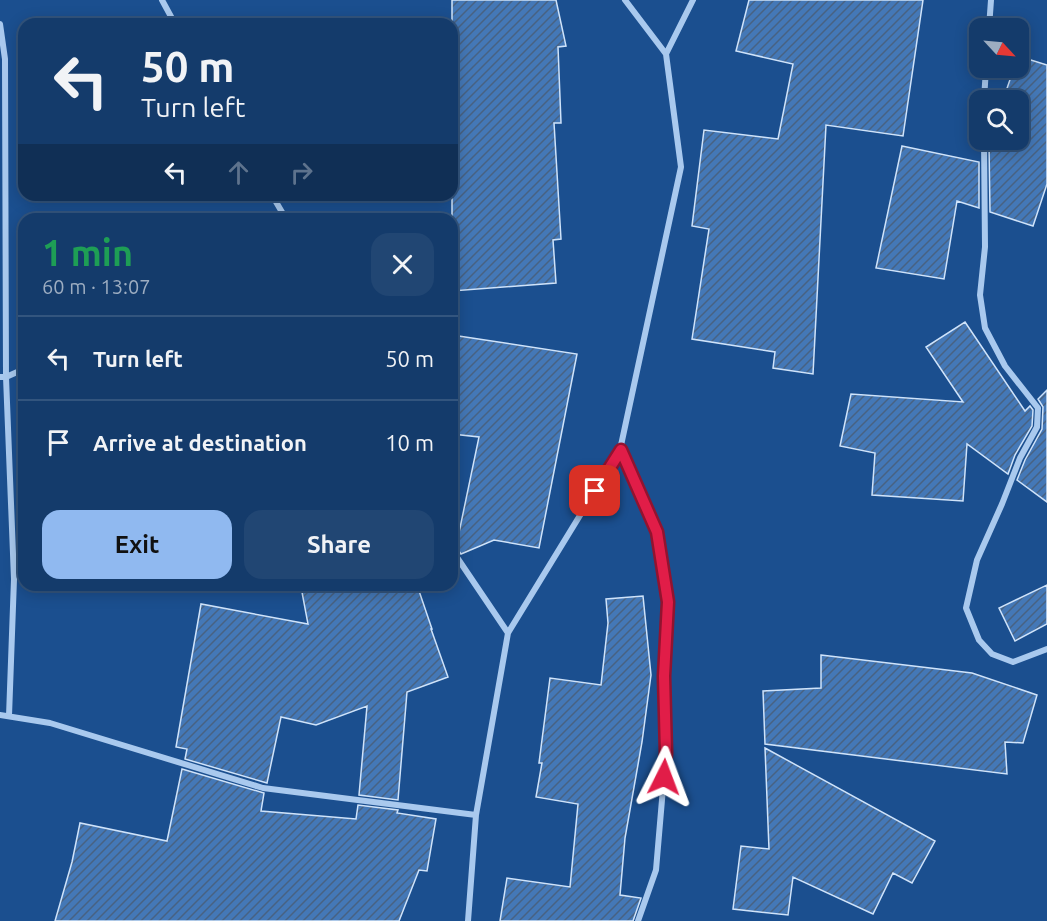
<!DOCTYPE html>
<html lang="en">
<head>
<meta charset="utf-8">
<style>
  body { margin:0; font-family:Ubuntu,sans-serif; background:#214673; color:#f1f3f6; height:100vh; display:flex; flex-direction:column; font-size:22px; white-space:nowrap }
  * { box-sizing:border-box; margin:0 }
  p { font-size:20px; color:#9dadc1 }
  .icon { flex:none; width:33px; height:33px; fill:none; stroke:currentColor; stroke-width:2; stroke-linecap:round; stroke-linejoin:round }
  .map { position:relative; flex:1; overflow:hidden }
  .sheet { position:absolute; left:18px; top:213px; width:440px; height:378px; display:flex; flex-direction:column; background:#143b6b; border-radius:18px; box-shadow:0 3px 15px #0003,0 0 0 2px #33557e }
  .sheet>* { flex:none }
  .top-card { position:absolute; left:18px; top:18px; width:440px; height:183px; border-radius:18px; box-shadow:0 3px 15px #0003,0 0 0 2px #33557e; background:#143b6b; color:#f1f3f6; overflow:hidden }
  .needle { width:39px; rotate:116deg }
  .tools { position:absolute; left:969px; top:18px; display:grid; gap:12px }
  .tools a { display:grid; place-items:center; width:60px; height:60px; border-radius:12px; background:#143b6b; box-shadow:0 3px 15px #0003,0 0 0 2px #33557e; font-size:30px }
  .pin { position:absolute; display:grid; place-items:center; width:51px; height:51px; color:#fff; margin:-26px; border-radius:12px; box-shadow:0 3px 9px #0006 }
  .me { position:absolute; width:66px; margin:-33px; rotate:3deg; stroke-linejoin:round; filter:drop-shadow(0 0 4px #0008) }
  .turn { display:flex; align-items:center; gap:21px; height:126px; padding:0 24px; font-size:27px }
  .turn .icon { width:78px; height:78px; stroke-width:2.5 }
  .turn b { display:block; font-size:42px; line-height:51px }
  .lanes { display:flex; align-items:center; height:57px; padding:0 24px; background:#0003; justify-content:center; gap:30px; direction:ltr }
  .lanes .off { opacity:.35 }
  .round { display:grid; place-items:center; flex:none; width:63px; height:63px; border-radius:18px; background:#214673 }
  .overview { display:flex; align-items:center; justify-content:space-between; height:102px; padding:0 24px }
  h1 { font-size:36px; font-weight:700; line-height:45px; color:#1e9e55 }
  .action { display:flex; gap:12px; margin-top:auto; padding:12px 24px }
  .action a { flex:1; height:69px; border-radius:18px; background:#90b9f0; color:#111; font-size:24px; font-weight:700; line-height:69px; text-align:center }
  .action a+a { background:#214673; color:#f1f3f6 }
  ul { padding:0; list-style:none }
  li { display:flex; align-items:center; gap:18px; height:84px; padding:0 24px; border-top:2px solid #33557e }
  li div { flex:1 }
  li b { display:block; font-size:22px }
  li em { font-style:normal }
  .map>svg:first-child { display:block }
</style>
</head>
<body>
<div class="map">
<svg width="1047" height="921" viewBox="0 0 1047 921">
  <defs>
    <pattern id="building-hatch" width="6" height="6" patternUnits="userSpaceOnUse" patternTransform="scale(1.5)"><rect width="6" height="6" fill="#4478b7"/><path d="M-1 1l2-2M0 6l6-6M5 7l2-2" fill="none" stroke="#486282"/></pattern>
  </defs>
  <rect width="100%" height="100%" fill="#1b4f8f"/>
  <!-- building -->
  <path fill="url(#building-hatch)" stroke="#cfe3fa" stroke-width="1.5" d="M 452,0 L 556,0 L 566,46 L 558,47 L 561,123 L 554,123 L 561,239 L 553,240 L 556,283 L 452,291 Z
    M 749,0 L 923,0 L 903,136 L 826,125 L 813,374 L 773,368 L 775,352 L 692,339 L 709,229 L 692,226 L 704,130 L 778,139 L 793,64 L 736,51 Z
    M 1018,56 L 1047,65 L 1047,184 L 1033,226 L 990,212 L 989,144 L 991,140 L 1018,140 L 1018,100 L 1003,100 L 1014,68 L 1018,68 Z
    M 902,146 L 979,162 L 979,208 L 957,201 L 944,279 L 876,268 Z
    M 965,322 L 1025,411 L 1030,406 L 1033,410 L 1032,426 L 1015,455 L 1008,474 L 967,444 L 963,501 L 872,495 L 875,453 L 840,446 L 851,394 L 963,402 L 926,347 Z
    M 452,335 L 577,354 L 539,548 L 494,540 L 461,554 L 456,547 L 479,437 L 452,434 Z
    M 1047,390 L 1047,502 L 1017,480 L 1025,460 L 1042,429 L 1043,407 L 1038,399 Z
    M 329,585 L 417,585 L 432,629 L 431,629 L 448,677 L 407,692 L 398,800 L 359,795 L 367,706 L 316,725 L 281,717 L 267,783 L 185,759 L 187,749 L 176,747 L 201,604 L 308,624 L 301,587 Z
    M 1047,585 L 1047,624 L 1015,641 L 999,608 Z
    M 643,596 L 651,675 L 642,742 L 625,838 L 620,895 L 641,898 L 633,921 L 500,921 L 507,878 L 570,887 L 578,804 L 536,797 L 542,763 L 539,763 L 550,678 L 601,685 L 608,623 L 606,599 Z
    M 821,655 L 972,673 L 1037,695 L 1023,743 L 1005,742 L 1007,774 L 765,744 L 763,691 L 821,688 Z
    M 765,748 L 935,841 L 912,883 L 893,873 L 873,914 L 793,877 L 788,915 L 733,909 L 741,846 L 769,849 Z
    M 182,769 L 264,793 L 261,811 L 356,819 L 358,805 L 398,810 L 397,813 L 436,819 L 427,871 L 419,870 L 399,921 L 55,921 L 72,862 L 80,823 L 167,841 Z"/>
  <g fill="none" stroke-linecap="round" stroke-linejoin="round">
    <!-- minor -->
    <path stroke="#a9c9ee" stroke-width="6" d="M 162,0 L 175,24
      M 625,0 L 666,54
      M 0,24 L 5,59 L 6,377 L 14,579 L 9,716
      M 989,28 L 991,0
      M 984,100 L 986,68
      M 984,140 L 985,247 L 980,295 L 985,328 L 1005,366 L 1038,408 L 1037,427 L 1020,458 L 1002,504 L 977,560 L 966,608 L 979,640 L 992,654 L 1013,662 L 1047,649
      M 272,195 L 286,219
      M 0,377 L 6,377 L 24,369
      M 620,450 L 657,532 L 668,602 L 664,676 L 666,753 L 656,870 L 638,921
      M 452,550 L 508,633
      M 0,715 L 50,723 L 263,788 L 476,815
      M 468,921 L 476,815 L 508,633 L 620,450 L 681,167 L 666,54 L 693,0"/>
  </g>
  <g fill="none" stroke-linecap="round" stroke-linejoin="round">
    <defs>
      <path id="route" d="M 595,491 L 621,450 L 657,532 L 668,602 L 664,676 L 666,753 L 664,777"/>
    </defs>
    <!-- route casing -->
    <use href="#route" stroke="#92132f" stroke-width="15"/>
    <!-- route -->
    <use href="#route" stroke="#e11d48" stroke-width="10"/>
  </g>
</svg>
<div class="tools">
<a><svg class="needle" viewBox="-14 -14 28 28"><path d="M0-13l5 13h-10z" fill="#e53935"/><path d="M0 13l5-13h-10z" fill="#9dadc1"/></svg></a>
<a><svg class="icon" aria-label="search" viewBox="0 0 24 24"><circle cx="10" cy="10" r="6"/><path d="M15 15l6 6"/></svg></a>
</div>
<div class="pin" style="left:595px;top:491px;background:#d93025"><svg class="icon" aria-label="arrive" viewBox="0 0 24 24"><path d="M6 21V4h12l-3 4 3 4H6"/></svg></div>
<svg class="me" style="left:664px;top:777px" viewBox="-20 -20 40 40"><path d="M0-17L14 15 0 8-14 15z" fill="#e11d48" stroke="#fff" stroke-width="4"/></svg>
<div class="top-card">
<div class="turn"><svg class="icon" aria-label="left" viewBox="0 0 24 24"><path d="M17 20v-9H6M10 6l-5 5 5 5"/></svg><div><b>50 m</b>Turn left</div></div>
<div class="lanes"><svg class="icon" aria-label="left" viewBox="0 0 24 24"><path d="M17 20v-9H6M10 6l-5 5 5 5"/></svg><svg class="icon off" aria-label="ahead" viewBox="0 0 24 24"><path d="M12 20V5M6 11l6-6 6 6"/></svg><svg class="icon off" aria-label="right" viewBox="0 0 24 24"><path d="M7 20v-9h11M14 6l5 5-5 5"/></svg></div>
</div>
<section class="sheet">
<div class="overview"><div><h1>1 min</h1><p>60 m · 13:07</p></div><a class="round"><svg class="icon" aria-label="close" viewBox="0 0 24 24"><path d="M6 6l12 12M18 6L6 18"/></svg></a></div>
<ul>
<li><svg class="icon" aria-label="left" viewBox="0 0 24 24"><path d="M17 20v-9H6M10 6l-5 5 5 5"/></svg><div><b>Turn left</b></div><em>50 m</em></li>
<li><svg class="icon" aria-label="arrive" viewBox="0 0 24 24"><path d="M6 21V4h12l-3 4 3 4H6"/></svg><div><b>Arrive at destination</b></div><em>10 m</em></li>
</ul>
<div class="action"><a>Exit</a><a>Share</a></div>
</section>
</div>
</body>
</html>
